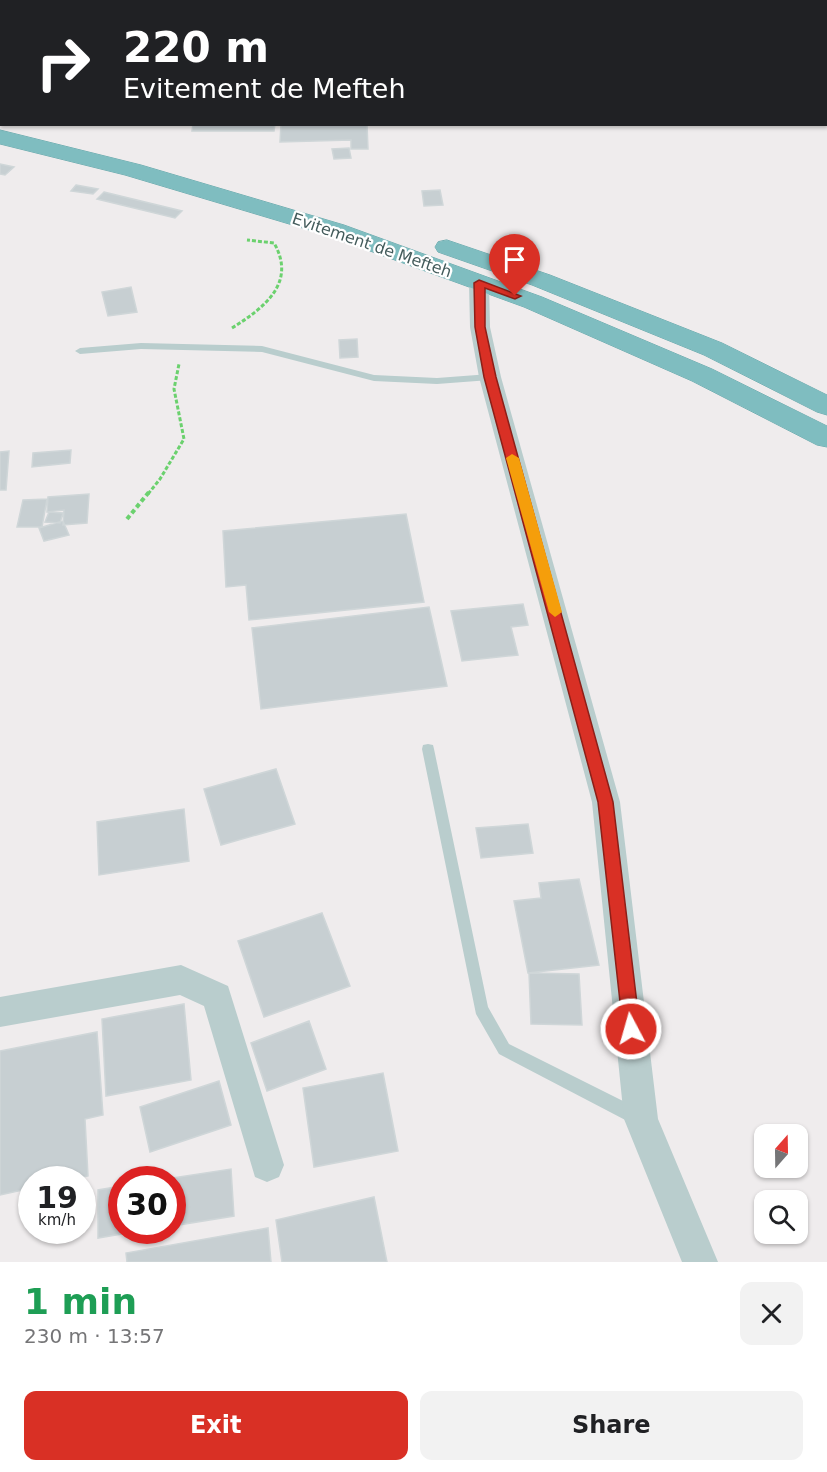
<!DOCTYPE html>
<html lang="en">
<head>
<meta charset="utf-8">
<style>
  body { margin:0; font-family:"DejaVu Sans",sans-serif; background:#f2f2f2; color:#202124; height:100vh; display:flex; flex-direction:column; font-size:22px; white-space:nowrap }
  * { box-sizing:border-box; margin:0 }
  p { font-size:20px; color:#757577 }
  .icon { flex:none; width:33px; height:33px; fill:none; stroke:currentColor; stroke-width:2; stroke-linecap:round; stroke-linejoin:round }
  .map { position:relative; height:1262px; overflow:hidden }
  .sheet { display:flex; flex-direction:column; background:#fff; flex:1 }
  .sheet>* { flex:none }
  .hud { position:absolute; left:0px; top:0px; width:828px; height:126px; box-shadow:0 2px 4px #0004; background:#202124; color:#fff; overflow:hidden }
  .needle { width:39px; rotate:20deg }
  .fabs { position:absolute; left:754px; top:1124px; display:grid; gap:12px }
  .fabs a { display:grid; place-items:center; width:54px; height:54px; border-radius:12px; background:#fff; box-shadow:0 2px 4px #0004; font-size:30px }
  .speed { position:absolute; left:18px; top:1166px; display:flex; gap:12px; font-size:30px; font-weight:700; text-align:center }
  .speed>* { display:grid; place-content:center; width:78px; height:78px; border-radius:50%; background:#fff; box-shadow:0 2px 4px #0004; line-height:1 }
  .speed small { font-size:15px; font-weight:400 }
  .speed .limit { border:9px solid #d22; background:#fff; color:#111 }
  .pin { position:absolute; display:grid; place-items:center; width:51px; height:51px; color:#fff; margin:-62px -26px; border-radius:50% 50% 50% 0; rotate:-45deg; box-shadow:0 0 6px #0007 }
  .pin .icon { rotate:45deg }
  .me { position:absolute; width:66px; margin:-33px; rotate:354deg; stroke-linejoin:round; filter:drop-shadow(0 0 4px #0008) }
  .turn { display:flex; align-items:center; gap:21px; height:126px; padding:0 24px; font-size:27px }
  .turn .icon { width:78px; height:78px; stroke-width:2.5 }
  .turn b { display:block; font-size:42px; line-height:51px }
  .round { display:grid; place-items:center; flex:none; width:63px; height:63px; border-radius:12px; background:#f2f2f2 }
  .overview { display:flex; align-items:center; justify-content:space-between; height:102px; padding:0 24px }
  h1 { font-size:36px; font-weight:800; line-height:45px; color:#1e9e55 }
  .button { display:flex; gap:12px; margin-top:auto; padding:12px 24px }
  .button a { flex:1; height:69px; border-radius:12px; background:#d93025; color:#fff; font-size:24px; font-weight:800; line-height:69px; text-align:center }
  .button a+a { background:#f2f2f2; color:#202124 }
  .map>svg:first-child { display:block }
</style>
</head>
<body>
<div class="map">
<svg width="827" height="1262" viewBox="0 0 827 1262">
  <rect width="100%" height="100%" fill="#efeced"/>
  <!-- building -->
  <path fill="#c7cfd2" stroke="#cfd6d8" stroke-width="1.5" d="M 193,124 L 275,124 L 274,131 L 192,131 Z
    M 281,124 L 367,124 L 368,149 L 351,149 L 351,140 L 280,142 Z
    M 349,148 L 351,158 L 334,159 L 332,149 Z
    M 0,164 L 14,167 L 5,175 L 0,174 Z
    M 76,185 L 98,189 L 93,194 L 71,191 Z
    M 440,190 L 443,205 L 424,206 L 422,191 Z
    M 104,192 L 182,211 L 175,218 L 97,199 Z
    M 131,287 L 137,312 L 108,316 L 102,292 Z
    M 357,339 L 358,357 L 340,358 L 339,340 Z
    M 71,450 L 70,463 L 32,467 L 33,453 Z
    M 9,451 L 6,490 L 0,490 L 0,452 Z
    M 89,494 L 87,523 L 63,525 L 64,510 L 47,512 L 48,497 Z
    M 47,499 L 42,527 L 17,527 L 23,500 Z
    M 49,512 L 63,513 L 60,523 L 45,522 Z
    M 406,514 L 424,602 L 249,620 L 246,585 L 226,587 L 223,531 Z
    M 63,521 L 69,535 L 44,541 L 39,528 Z
    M 523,604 L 528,625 L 511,627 L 518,655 L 462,661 L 451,611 Z
    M 429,607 L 447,686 L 261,709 L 252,628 Z
    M 276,769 L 295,824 L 221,845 L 204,789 Z
    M 184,809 L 189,861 L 99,875 L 97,822 Z
    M 528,824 L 533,853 L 481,858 L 476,828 Z
    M 579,879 L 599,965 L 528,973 L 514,901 L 541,898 L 539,883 Z
    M 322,913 L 350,986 L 264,1017 L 238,941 Z
    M 529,973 L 579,974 L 582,1025 L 531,1024 Z
    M 184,1004 L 191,1080 L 106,1096 L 102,1019 Z
    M 309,1021 L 326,1069 L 267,1091 L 251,1043 Z
    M 97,1032 L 103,1115 L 85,1119 L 88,1176 L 74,1179 L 32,1179 L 32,1188 L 0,1195 L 0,1051 Z
    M 383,1073 L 398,1151 L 314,1167 L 303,1088 Z
    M 219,1081 L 231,1125 L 150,1152 L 140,1107 Z
    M 231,1169 L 234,1216 L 172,1226 L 172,1179 L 166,1179 Z
    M 122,1186 L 122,1230 L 145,1230 L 98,1238 L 98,1190 Z
    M 374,1197 L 387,1262 L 282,1262 L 276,1220 Z
    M 268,1228 L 271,1262 L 127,1262 L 126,1253 Z"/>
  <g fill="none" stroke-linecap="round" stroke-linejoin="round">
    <defs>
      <path id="highway" d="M 0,130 L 141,165 L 344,225 L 542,297 L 712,369 L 827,426 L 827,447 L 817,445 L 692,381 L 524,307 L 326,235 L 125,175 L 0,144 Z
        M 447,240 L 550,275 L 722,343 L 827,395 L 827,415 L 817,412 L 704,355 L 532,285 L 438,252 L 435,247 L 438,242 Z"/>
    </defs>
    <!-- highway casing -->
    <use href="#highway" stroke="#6ba8ab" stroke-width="1"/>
    <!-- path-far1 -->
    <path stroke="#6bd16e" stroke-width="3" stroke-dasharray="4 2" stroke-linecap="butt" d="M 232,328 C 264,308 297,283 274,243 L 247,240
      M 148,494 L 160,479 L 184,439 L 174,389 L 179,364"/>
    <!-- path -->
    <path stroke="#6bd16e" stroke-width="4" stroke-dasharray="4.5 3" stroke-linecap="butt" d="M 127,519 L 149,492"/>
    <!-- lane -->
    <path fill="#b9cdcd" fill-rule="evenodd" d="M 141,343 L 262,346 L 374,375 L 437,378 L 490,374 L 495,377 L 490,380 L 437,384 L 374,381 L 262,352 L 141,349 L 80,354 L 75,351 L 80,348 Z
      M 428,744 L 433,745 L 434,749 L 488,1007 L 509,1044 L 643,1111 L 645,1117 L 643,1123 L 637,1125 L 631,1123 L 499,1054 L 476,1014 L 422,749 L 423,745 Z"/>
    <!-- street -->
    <path fill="#b9cdcd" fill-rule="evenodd" d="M 479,277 L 486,279 L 489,283 L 490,327 L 501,377 L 620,802 L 658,1119 L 718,1262 L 682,1262 L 624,1119 L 592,802 L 479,377 L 470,327 L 469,283 L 472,279 Z
      M 181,965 L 228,986 L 284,1165 L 279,1177 L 267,1182 L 255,1177 L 204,1006 L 180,995 L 0,1027 L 0,997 Z"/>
    <!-- highway -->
    <use href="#highway" fill="#7fbdc0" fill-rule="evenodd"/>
  </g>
  <!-- route -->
  <path fill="#d93025" stroke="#8d1f18" stroke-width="1.5" d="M 479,280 L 521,296 L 515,299 L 485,288 L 485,327 L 496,377 L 613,802 L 640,1029 L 637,1034 L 631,1037 L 625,1034 L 623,1029 L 598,802 L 484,377 L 475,327 L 474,283 Z"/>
  <!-- slow -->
  <path fill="#f59e0b" d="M 512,454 L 519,458 L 562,612 L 555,617 L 549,612 L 506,458 Z"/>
  <g text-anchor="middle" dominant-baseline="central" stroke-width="4.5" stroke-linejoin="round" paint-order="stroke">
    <!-- far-street labels -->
    <g font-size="16" fill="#435b5b" stroke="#fff">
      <text transform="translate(372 245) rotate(19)">Evitement de Mefteh</text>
    </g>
  </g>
</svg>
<div class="fabs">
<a><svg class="needle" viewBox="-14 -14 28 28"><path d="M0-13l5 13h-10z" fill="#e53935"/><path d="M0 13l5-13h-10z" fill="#757577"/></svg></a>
<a><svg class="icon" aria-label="search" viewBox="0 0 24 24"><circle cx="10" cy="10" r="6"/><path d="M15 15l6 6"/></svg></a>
</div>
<div class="speed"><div>19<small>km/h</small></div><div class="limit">30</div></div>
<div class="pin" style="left:515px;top:296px;background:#d93025"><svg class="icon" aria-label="arrive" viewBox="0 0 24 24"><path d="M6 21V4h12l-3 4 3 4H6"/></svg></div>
<svg class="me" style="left:631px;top:1029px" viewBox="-20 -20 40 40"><circle r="17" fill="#d93025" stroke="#fff" stroke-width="3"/><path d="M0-11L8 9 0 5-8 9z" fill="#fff"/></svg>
<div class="hud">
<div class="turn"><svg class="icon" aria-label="right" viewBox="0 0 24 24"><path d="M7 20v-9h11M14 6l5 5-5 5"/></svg><div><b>220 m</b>Evitement de Mefteh</div></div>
</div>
</div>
<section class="sheet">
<div class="overview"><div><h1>1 min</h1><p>230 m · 13:57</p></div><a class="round"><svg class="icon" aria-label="close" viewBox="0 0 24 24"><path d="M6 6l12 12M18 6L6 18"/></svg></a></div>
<div class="button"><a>Exit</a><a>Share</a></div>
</section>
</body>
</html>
